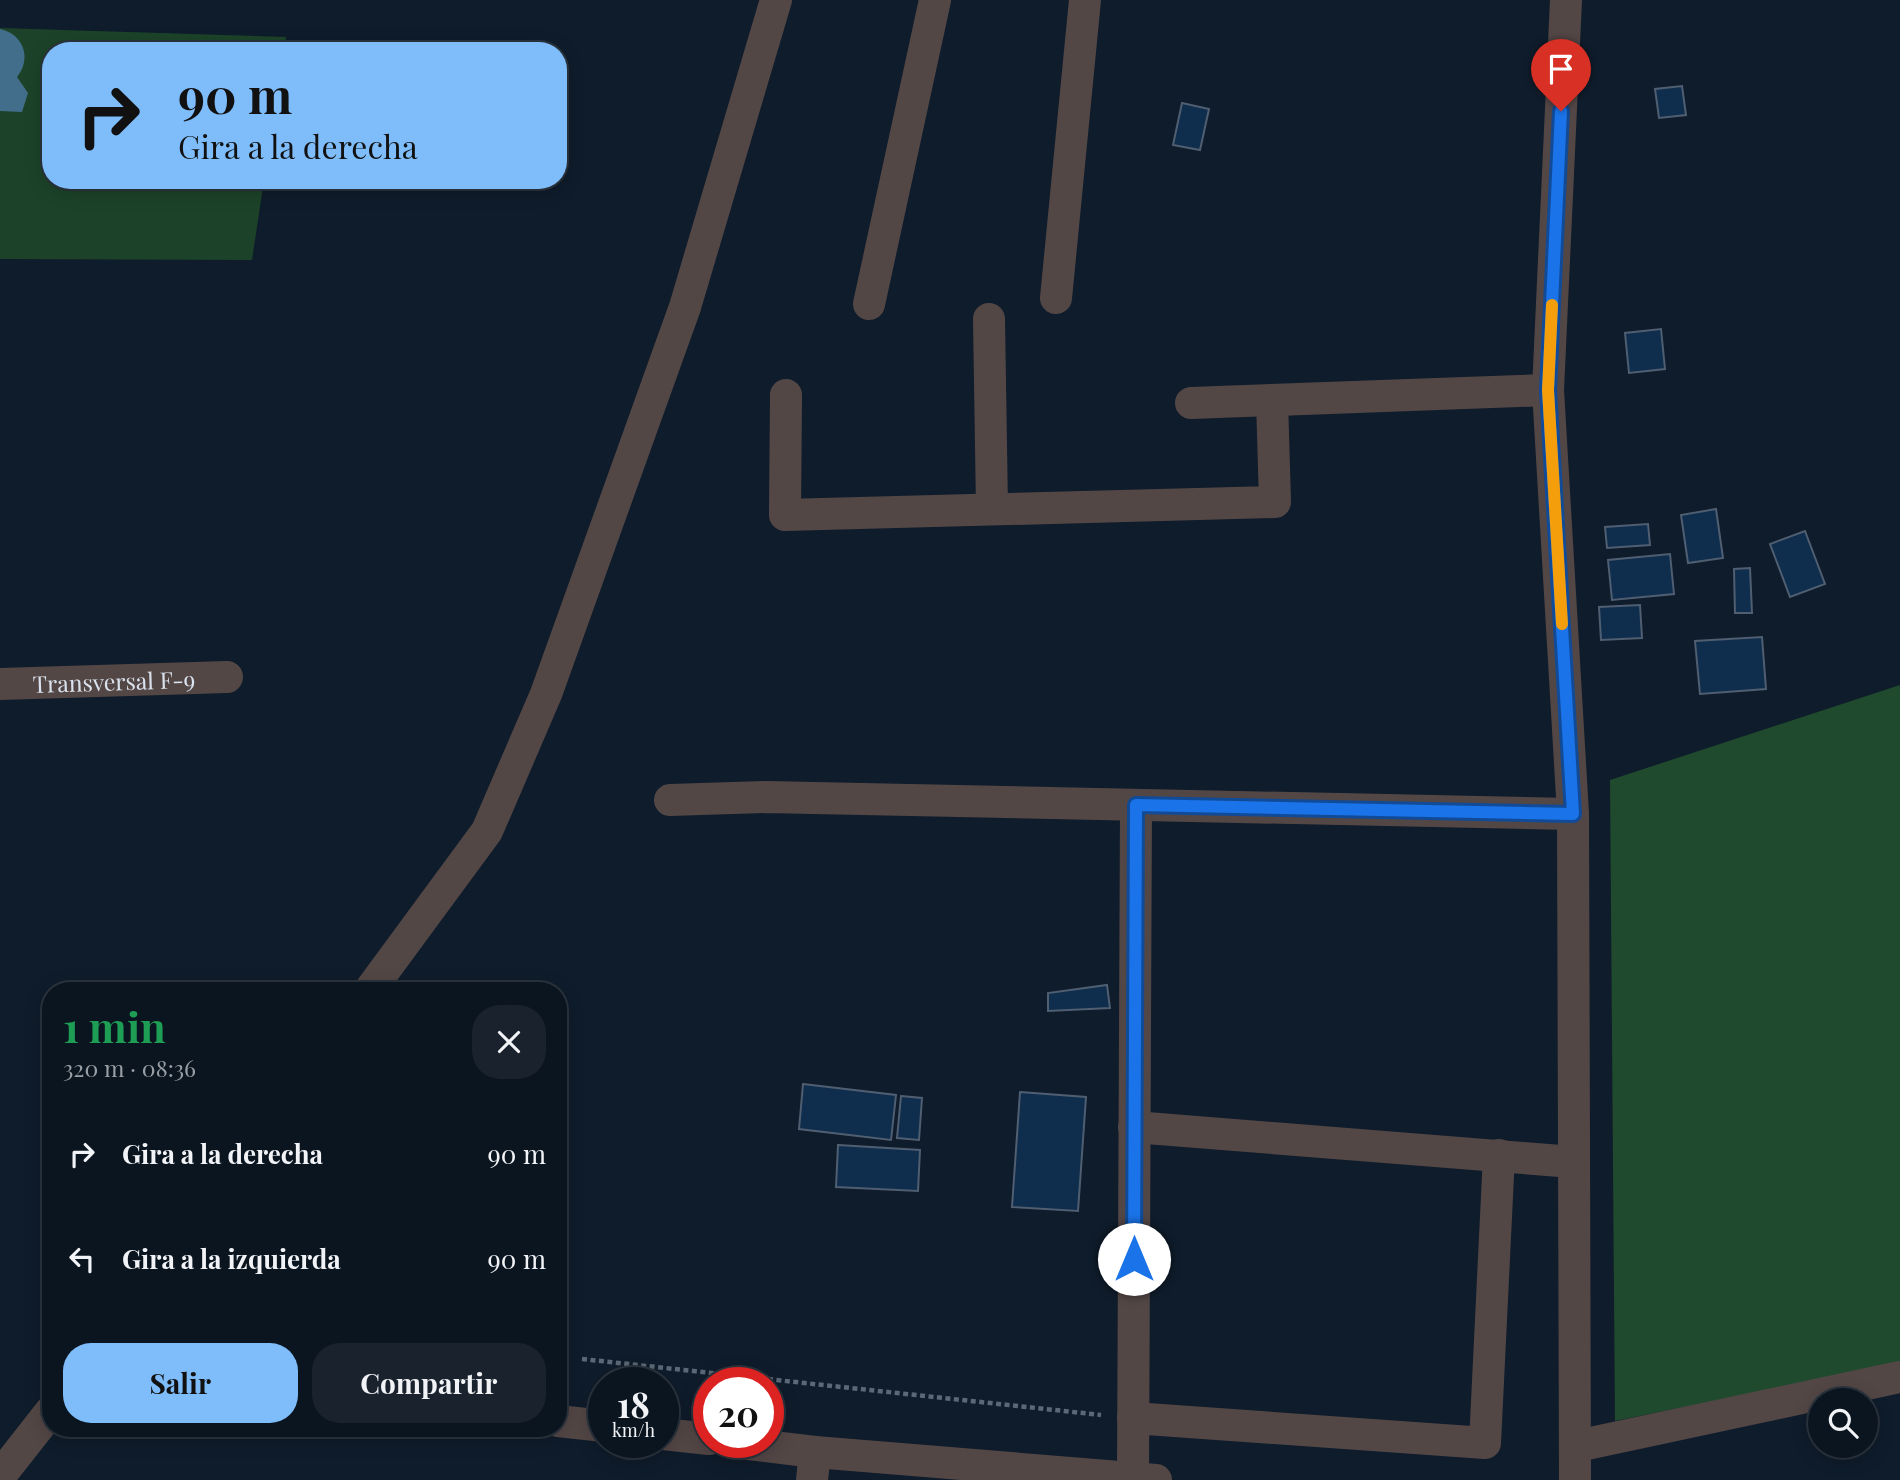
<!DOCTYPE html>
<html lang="es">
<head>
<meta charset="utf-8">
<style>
  body { margin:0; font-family:"Playfair Display",serif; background:#19222d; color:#f1f3f6; height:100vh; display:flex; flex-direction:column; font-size:26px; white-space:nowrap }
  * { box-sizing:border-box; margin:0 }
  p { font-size:23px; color:#9a9fa5 }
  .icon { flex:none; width:38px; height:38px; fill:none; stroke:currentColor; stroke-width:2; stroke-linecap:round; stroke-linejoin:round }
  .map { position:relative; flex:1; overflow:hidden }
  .drawer { position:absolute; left:42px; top:982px; width:525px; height:455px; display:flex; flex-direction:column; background:#0b1520; border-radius:28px; box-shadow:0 4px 18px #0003,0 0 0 2px #2b343e }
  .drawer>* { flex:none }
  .guide { position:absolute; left:42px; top:42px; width:525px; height:147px; border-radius:28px; box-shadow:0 4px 18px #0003,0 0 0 2px #2b343e; background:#7fbdfa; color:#111; overflow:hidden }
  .tools { position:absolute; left:1808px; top:1388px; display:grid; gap:14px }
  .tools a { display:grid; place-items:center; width:70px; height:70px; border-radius:50%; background:#0b1520; box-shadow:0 4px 18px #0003,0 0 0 2px #2b343e; font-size:35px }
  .speed { position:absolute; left:588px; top:1367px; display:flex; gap:14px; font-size:35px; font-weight:700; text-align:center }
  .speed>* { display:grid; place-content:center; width:91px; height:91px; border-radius:50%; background:#0b1520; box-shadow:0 4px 18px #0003,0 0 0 2px #2b343e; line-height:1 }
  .speed small { font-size:18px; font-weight:400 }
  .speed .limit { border:10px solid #d22; background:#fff; color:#111 }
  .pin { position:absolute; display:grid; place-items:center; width:60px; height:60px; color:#fff; margin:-72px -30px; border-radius:50% 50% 50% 0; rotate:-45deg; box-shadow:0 0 7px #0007 }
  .pin .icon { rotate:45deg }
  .me { position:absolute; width:77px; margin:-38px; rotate:0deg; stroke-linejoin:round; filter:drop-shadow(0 0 5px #0008) }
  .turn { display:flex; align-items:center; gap:24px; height:147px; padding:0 21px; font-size:32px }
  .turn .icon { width:91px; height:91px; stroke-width:2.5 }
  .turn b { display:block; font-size:49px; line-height:60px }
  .round { display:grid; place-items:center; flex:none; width:74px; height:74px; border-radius:28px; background:#19222d }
  .headline { display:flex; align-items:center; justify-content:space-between; height:119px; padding:0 21px }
  h1 { font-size:42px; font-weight:700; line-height:52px; color:#1e9e55 }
  .primary-button { display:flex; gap:14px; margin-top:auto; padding:14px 21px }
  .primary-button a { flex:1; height:80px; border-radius:28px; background:#7fbdfa; color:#111; font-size:28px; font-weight:700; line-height:80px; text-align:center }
  .primary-button a+a { background:#19222d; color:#f1f3f6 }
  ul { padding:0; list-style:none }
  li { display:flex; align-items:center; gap:21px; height:105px; padding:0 21px }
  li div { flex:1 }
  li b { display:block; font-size:26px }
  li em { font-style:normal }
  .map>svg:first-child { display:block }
</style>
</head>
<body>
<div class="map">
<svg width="1900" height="1480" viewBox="0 0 1900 1480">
  <rect width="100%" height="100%" fill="#0f1c2b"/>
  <!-- green -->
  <path fill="#1c4329" d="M 0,28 L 286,37 L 284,51 L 51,51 L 51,180 L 264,180 L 252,260 L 0,259 Z"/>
  <!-- forest -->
  <path fill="#204a2e" d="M 1900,685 L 1900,1363 L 1615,1421 L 1610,780 Z"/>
  <!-- water -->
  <path fill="#426e8c" d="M 0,29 C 24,34 32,59 17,77 L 28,93 L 22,112 L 0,111 Z"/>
  <!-- building -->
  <path fill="#0f2d4d" stroke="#4f5e70" stroke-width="2" d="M 1682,86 L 1686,115 L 1659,118 L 1655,89 Z
    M 1182,103 L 1209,109 L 1200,150 L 1173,145 Z
    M 1661,329 L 1665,369 L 1629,373 L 1625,333 Z
    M 1716,509 L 1723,558 L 1688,563 L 1681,515 Z
    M 1648,524 L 1650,545 L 1607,548 L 1605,527 Z
    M 1805,531 L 1825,584 L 1790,597 L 1770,544 Z
    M 1670,554 L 1674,594 L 1612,600 L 1608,560 Z
    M 1750,568 L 1752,613 L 1735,613 L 1734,569 Z
    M 1640,605 L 1642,638 L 1601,640 L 1599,607 Z
    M 1762,637 L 1766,689 L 1700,694 L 1695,641 Z
    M 1107,985 L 1110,1008 L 1048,1011 L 1048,993 Z
    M 803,1084 L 896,1095 L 891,1140 L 799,1129 Z
    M 1020,1092 L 1086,1097 L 1078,1211 L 1012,1207 Z
    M 901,1096 L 922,1098 L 919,1140 L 897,1138 Z
    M 838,1145 L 920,1150 L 918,1191 L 836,1187 Z"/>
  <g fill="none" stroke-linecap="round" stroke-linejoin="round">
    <!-- path -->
    <path stroke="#5c6875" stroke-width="4.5" stroke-dasharray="5 3.5" stroke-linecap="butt" d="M 582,1359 L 1101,1415"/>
    <!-- minor -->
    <g stroke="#534746" stroke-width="32">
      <path d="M 1566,0 L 1548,390 L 1573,814 L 1575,1480"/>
      <path d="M 1056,298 L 1085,0"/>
      <path d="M 869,304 L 935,0"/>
      <path d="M 989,319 L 992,509"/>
      <path d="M 786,395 L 785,515 L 1275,502 L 1272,400"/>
      <path d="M 1191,403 L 1548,390"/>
      <path id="s1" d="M 0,684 L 227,677"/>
      <path d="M 670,800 L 766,797 L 1573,814"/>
      <path d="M 370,990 L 487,831 L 546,694 L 685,307 L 776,0"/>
      <path d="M 1134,1127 L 1573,1162"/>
      <path d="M 1133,1418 L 1485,1443 L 1499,1155"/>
      <path d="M 558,1421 L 604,1426"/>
      <path d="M 663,1434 L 709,1439"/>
      <path d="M 733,1442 L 815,1452 L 1156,1480"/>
      <path d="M 1577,1446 L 1900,1377"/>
      <path d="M 0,1476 L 51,1411"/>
      <path d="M 1133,1478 L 1136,805"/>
      <path d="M 812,1480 L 815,1452"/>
    </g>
  </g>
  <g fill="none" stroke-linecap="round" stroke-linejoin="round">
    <defs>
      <path id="route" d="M 1134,1259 L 1136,805 L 1573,814 L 1548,390 L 1561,111"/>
    </defs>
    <!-- route casing -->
    <use href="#route" stroke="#114b97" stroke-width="18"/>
    <!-- route -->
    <use href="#route" stroke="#1a73e8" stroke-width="12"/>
    <!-- slow -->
    <path stroke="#f59e0b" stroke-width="12" d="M 1552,305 L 1548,390 L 1562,624"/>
  </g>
  <g text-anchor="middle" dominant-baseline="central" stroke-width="7" stroke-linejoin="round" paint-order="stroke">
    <!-- street labels -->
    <g font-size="23" fill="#d9e2ed" stroke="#03060c">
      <text stroke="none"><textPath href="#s1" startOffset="114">Transversal F-9</textPath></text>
    </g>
  </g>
</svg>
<div class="tools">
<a><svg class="icon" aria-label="search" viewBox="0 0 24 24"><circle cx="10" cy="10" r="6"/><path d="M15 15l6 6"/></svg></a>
</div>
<div class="speed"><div>18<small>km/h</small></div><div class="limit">20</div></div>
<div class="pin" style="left:1561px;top:111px;background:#d93025"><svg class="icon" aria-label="arrive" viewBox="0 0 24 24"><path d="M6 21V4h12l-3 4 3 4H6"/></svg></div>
<svg class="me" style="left:1134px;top:1259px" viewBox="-20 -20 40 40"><circle r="19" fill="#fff"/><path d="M0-13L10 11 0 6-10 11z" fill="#1a73e8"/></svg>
<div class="guide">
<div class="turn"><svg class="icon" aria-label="right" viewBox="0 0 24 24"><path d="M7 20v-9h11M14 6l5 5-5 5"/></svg><div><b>90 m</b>Gira a la derecha</div></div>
</div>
<section class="drawer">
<div class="headline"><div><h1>1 min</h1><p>320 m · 08:36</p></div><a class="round"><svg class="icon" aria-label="close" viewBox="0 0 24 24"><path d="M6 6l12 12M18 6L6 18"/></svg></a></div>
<ul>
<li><svg class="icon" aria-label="right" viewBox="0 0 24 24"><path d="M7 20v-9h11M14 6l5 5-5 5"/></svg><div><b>Gira a la derecha</b></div><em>90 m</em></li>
<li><svg class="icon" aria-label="left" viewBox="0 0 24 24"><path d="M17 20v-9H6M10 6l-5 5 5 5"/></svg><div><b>Gira a la izquierda</b></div><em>90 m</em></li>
</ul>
<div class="primary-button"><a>Salir</a><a>Compartir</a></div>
</section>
</div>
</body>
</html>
